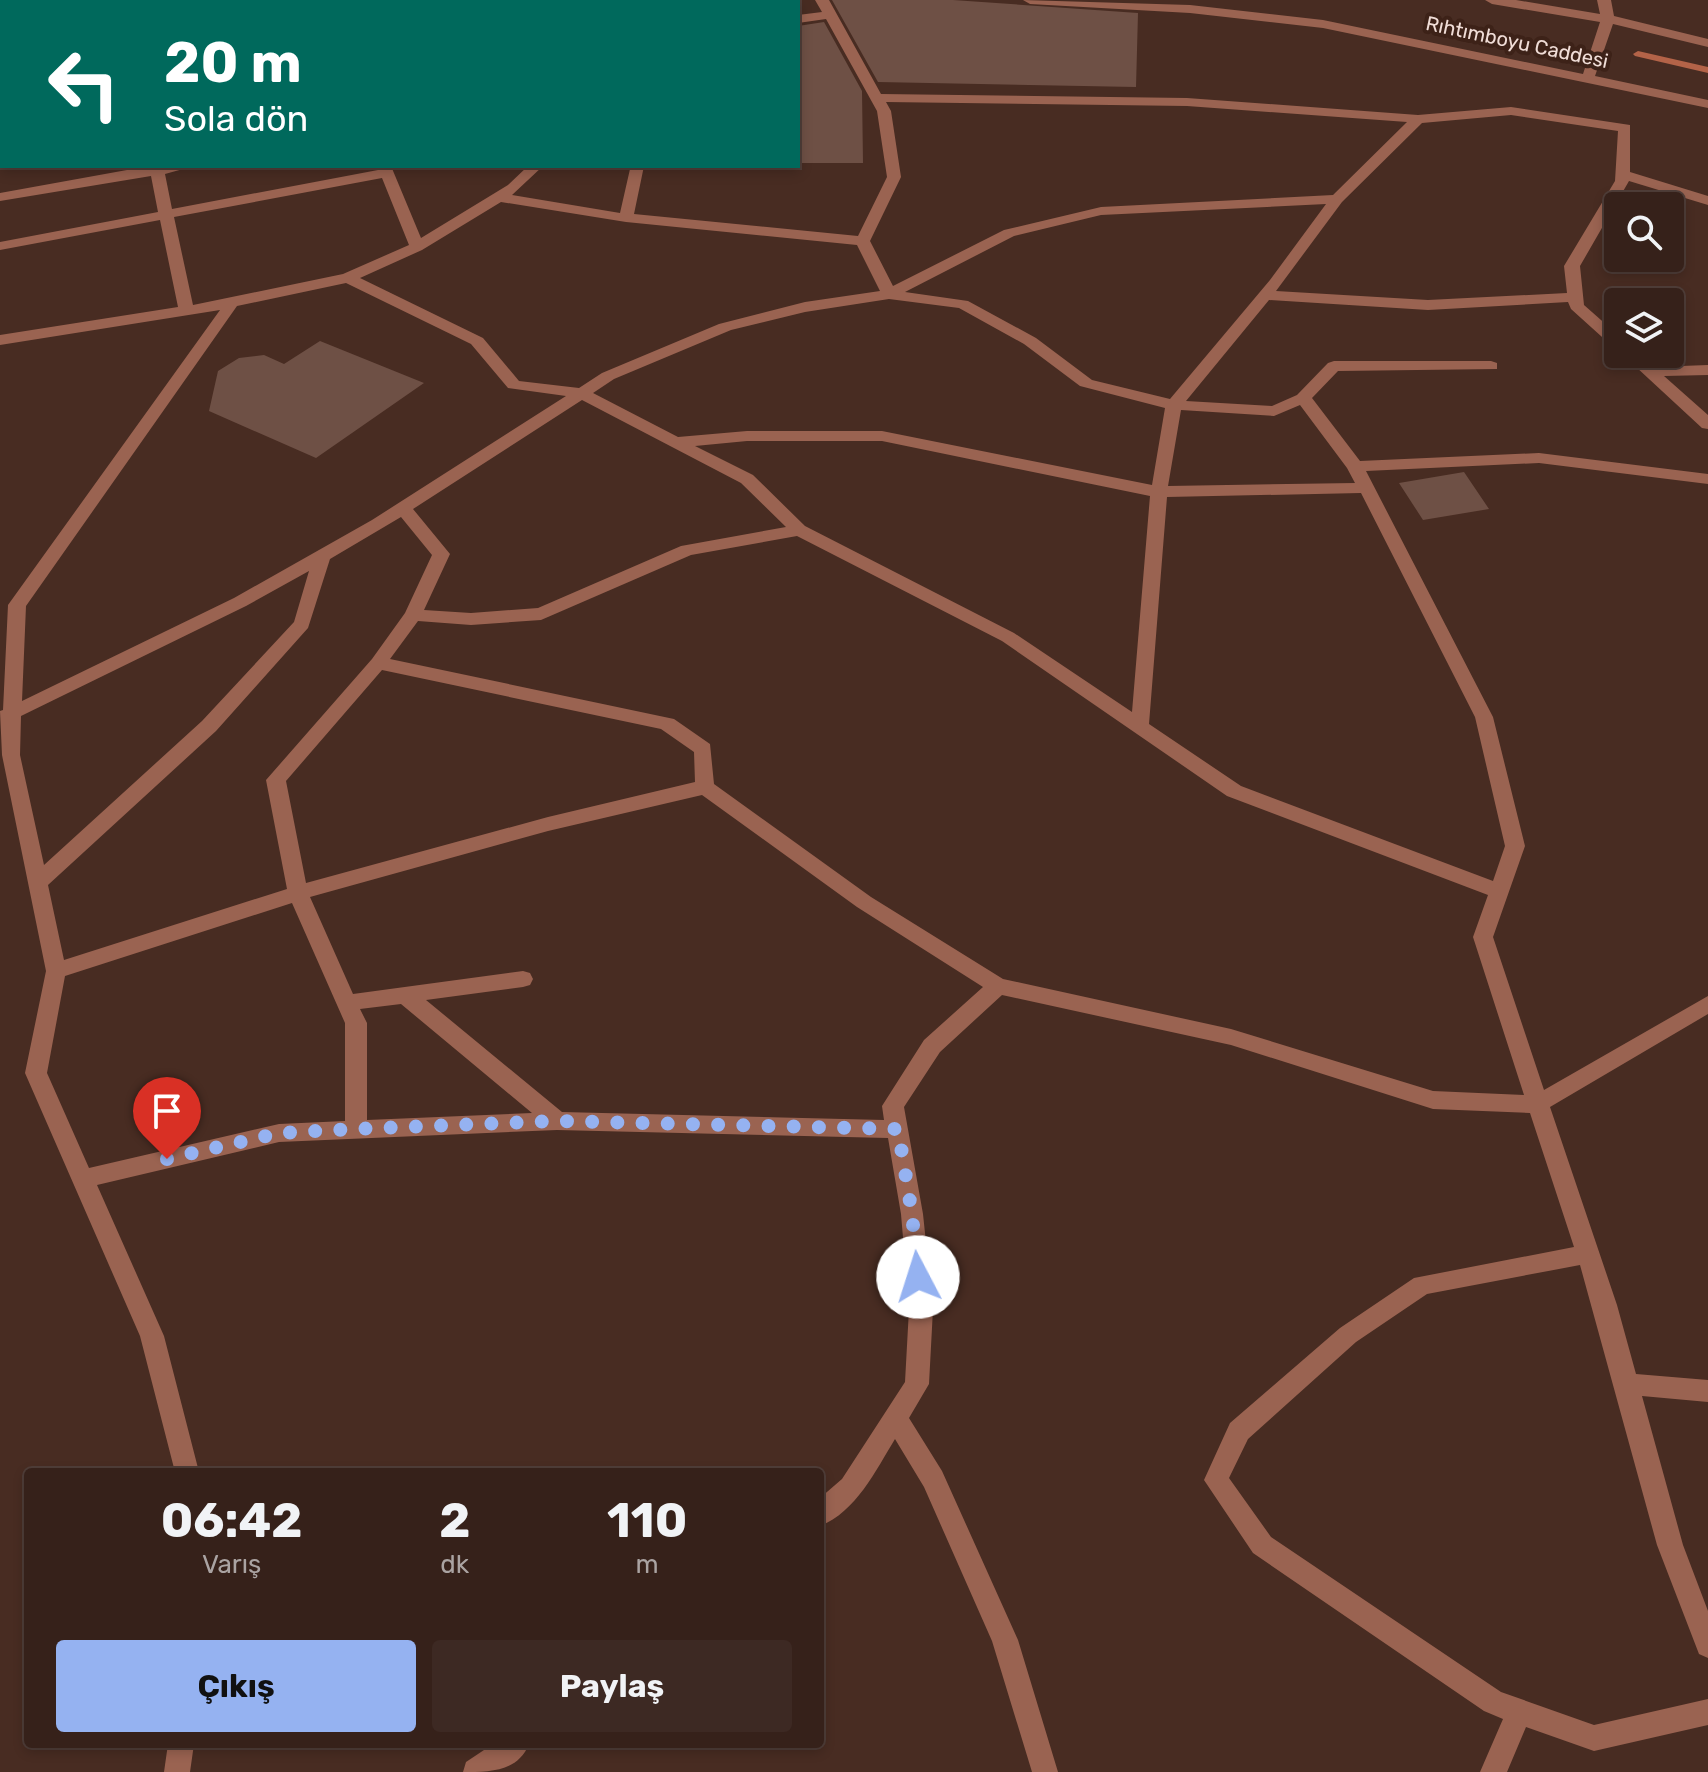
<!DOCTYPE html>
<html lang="tr">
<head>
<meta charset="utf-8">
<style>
  body { margin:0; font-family:Rubik,sans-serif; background:#3d2923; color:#f1f3f6; height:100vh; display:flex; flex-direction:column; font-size:30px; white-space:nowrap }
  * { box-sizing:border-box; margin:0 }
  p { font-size:26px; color:#aaa3a2 }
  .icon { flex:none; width:44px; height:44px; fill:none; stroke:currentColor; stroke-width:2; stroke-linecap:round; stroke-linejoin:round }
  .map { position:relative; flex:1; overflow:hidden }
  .sheet { position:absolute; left:24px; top:1468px; width:800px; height:280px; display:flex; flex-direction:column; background:#36211a; border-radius:8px; box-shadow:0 4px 12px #0003,0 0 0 2px #503e39 }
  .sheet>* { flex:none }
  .top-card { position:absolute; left:0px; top:0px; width:800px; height:168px; box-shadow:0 4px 12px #0003,0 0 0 2px #503e39; background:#00695c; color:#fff; overflow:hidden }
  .tools { position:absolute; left:1604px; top:192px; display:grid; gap:16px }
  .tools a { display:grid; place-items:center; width:80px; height:80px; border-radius:8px; background:#36211a; box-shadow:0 4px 12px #0003,0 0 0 2px #503e39; font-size:40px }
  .pin { position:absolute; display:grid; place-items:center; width:68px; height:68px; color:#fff; margin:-82px -34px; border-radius:50% 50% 50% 0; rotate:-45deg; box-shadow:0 0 8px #0007 }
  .pin .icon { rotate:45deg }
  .me { position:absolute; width:88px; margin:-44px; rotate:355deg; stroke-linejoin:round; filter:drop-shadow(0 0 6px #0008) }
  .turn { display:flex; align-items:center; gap:28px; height:168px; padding:0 32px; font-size:36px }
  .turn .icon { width:104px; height:104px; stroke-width:2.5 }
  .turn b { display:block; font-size:56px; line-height:68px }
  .eta { display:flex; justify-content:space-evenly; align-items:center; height:136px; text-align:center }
  .eta b { font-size:48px; font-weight:700; line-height:56px }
  .button { display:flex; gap:16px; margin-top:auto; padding:16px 32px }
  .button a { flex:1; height:92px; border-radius:8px; background:#95b2f1; color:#111; font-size:32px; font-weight:700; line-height:92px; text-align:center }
  .button a+a { background:#3d2923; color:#f1f3f6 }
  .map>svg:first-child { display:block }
</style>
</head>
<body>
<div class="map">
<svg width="1708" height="1772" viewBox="0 0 1708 1772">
  <rect width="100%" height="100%" fill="#482c22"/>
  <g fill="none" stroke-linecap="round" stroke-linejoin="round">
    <!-- stream -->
    <path fill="#b36348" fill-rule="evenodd" d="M 1638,51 L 1708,67 L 1708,73 L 1635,56 L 1633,54 Z"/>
  </g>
  <!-- building -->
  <path fill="#6e5045" d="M 832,0 L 953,0 L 1138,13 L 1136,87 L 878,82 Z
    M 824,22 L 862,91 L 863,163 L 798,163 L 798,26 Z
    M 320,341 L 424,383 L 316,458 L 209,411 L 218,371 L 239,358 L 264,355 L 284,364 Z
    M 1464,472 L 1489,509 L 1423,520 L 1399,483 Z"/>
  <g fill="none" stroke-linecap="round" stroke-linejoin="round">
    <!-- minor -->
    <path fill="#9a6351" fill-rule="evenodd" d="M 123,0 L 137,0 L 137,2 L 123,2 Z
      M 323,0 L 341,0 L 321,2 Z
      M 500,0 L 514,0 L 515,2 L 501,2 Z
      M 617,0 L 640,0 L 615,2 Z
      M 815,0 L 829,0 L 881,94 L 1187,98 L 1418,115 L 1511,107 L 1630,125 L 1630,172 L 1708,196 L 1708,205 L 1629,181 L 1580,266 L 1584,305 L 1618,335 L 1618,348 L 1612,346 L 1571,309 L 1568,302 L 1428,310 L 1269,300 L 1186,401 L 1272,406 L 1297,395 L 1328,363 L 1334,361 L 1491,361 L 1497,363 L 1497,369 L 1338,371 L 1312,398 L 1360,461 L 1539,453 L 1708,474 L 1708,484 L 1539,463 L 1366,471 L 1493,717 L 1525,846 L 1493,937 L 1544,1090 L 1708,996 L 1708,1014 L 1550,1107 L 1617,1305 L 1636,1374 L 1708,1380 L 1708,1402 L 1642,1396 L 1683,1545 L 1708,1611 L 1708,1658 L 1699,1654 L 1657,1545 L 1580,1265 L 1427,1294 L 1356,1342 L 1248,1439 L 1229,1478 L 1271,1537 L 1501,1692 L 1594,1725 L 1708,1699 L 1708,1725 L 1594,1751 L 1526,1727 L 1507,1772 L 1480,1772 L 1503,1719 L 1484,1711 L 1253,1553 L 1204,1480 L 1230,1423 L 1340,1328 L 1414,1278 L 1574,1247 L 1530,1113 L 1433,1109 L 1231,1045 L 1002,995 L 940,1052 L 904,1107 L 923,1214 L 933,1309 L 929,1384 L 909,1418 L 942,1471 L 1018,1640 L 1058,1772 L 1032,1772 L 992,1641 L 924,1487 L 895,1439 C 876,1470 856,1512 820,1526 L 820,1498 L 842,1479 L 905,1382 L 909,1309 L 901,1214 L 888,1138 L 557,1130 L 279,1142 L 97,1185 L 164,1336 L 199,1472 L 175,1472 L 140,1336 L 25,1073 L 46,971 L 2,755 L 0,711 L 3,710 L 8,605 L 220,310 L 0,345 L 0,335 L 178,307 L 160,220 L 0,250 L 0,242 L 158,212 L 151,176 L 0,201 L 0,193 L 149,166 L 194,166 L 165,174 L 172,209 L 378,170 L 377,166 L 391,166 L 421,238 L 508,185 L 528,166 L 543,166 L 512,195 L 620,213 L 630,169 L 628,166 L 644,166 L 634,214 L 858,236 L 887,177 L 877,111 L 826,19 L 798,23 L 798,15 L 822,12 ZM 886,102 L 1187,106 L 1407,122 L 1333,195 L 1101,207 L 1004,230 L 893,286 L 870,241 L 901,177 L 891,111 ZM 1511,115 L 1618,131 L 1615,181 L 1564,266 L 1567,293 L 1428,300 L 1276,291 L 1342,202 L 1422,123 ZM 382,178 L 409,245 L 343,274 L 193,305 L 174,217 ZM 501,202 L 626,222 L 857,245 L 880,291 L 805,302 L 719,324 L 602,373 L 579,388 L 519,381 L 483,338 L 360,278 L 422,250 ZM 1326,204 L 1270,280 L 1170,399 L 1092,380 L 1036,338 L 968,301 L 905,292 L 1014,236 L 1101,215 ZM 346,283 L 471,344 L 508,388 L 566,396 L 372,520 L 234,598 L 22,701 L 26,606 L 237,306 ZM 889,299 L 959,308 L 1024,344 L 1080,386 L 1165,408 L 1152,485 L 882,431 L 747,431 L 678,437 L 593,393 L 614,379 L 731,330 L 805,312 ZM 582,400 L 741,483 L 786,527 L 681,546 L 538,608 L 471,613 L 424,610 L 450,554 L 413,509 ZM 1300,405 L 1347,468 L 1355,483 L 1168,486 L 1181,410 L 1274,416 ZM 747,441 L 882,441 L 1150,496 L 1132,712 L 1014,633 L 805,526 L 753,475 L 695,446 ZM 1361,493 L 1475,717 L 1505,846 L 1493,881 L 1241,786 L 1149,724 L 1167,497 ZM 401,517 L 432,555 L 405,613 L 372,659 L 266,780 L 287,889 L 64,960 L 48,885 L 216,731 L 308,628 L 330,559 ZM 797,536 L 1002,641 L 1227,796 L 1488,895 L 1473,937 L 1524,1095 L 1433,1091 L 1231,1029 L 1003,979 L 871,897 L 714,784 L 710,744 L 674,719 L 390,659 L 418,621 L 471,625 L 541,620 L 691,555 ZM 309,571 L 294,622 L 202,721 L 44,865 L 20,755 L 21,716 L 246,606 ZM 382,670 L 661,729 L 694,752 L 695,782 L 548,817 L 306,883 L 286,781 ZM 702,795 L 857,907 L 983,987 L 924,1040 L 882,1106 L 884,1120 L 562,1112 L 426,1000 L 523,987 L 530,985 L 533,979 L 530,973 L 523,971 L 353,994 L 310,897 L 548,831 ZM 292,903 L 345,1023 L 345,1121 L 279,1124 L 89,1168 L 47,1073 L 65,976 ZM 401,1004 L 532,1113 L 367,1120 L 367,1023 L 360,1009 Z
      M 1023,0 L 1190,5 L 1323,20 L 1583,74 L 1600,22 L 1492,4 L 1485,0 L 1516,0 L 1600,14 L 1597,0 L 1611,0 L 1614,16 L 1708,39 L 1708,47 L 1613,24 L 1595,76 L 1708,100 L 1708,108 L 1323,28 L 1190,13 L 1030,4 Z
      M 0,60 L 2,60 L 2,68 L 0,68 Z
      M 0,100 L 2,100 L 2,108 L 0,108 Z
      M 1622,354 L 1639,354 L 1654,367 L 1708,365 L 1708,375 L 1664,376 L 1708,415 L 1708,429 L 1702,428 Z
      M 168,1744 L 194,1744 L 190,1772 L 164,1772 Z
      M 493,1744 L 529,1744 C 518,1772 489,1772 463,1772 L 466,1762 Z"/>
  </g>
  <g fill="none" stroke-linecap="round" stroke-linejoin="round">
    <!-- route -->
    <path stroke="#95b2f1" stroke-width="14" stroke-dasharray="0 25.2" d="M 167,1159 L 279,1133 L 356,1129 L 557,1121 L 898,1129 L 912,1214 L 918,1277"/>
  </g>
  <g text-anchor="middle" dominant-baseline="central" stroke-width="8" stroke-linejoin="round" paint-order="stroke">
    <!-- far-street labels -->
    <g font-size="20" fill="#f0ddd7" stroke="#3d2218">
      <text transform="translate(1517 42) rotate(12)">Rıhtımboyu Caddesi</text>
    </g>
  </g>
</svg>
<div class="tools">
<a><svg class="icon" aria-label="search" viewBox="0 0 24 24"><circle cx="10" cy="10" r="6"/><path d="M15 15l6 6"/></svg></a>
<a><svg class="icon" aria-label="layers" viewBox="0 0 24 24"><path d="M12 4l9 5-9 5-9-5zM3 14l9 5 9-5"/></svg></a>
</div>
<div class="pin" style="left:167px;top:1159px;background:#d93025"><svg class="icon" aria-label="arrive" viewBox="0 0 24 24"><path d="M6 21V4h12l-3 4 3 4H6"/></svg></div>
<svg class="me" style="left:918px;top:1277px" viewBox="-20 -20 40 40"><circle r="19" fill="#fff"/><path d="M0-13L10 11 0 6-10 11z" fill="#95b2f1"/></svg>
<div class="top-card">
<div class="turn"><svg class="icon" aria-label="left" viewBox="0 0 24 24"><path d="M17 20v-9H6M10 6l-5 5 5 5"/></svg><div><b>20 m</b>Sola dön</div></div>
</div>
<section class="sheet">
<div class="eta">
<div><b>06:42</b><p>Varış</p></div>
<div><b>2</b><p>dk</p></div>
<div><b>110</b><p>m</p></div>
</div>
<div class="button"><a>Çıkış</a><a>Paylaş</a></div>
</section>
</div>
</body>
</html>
